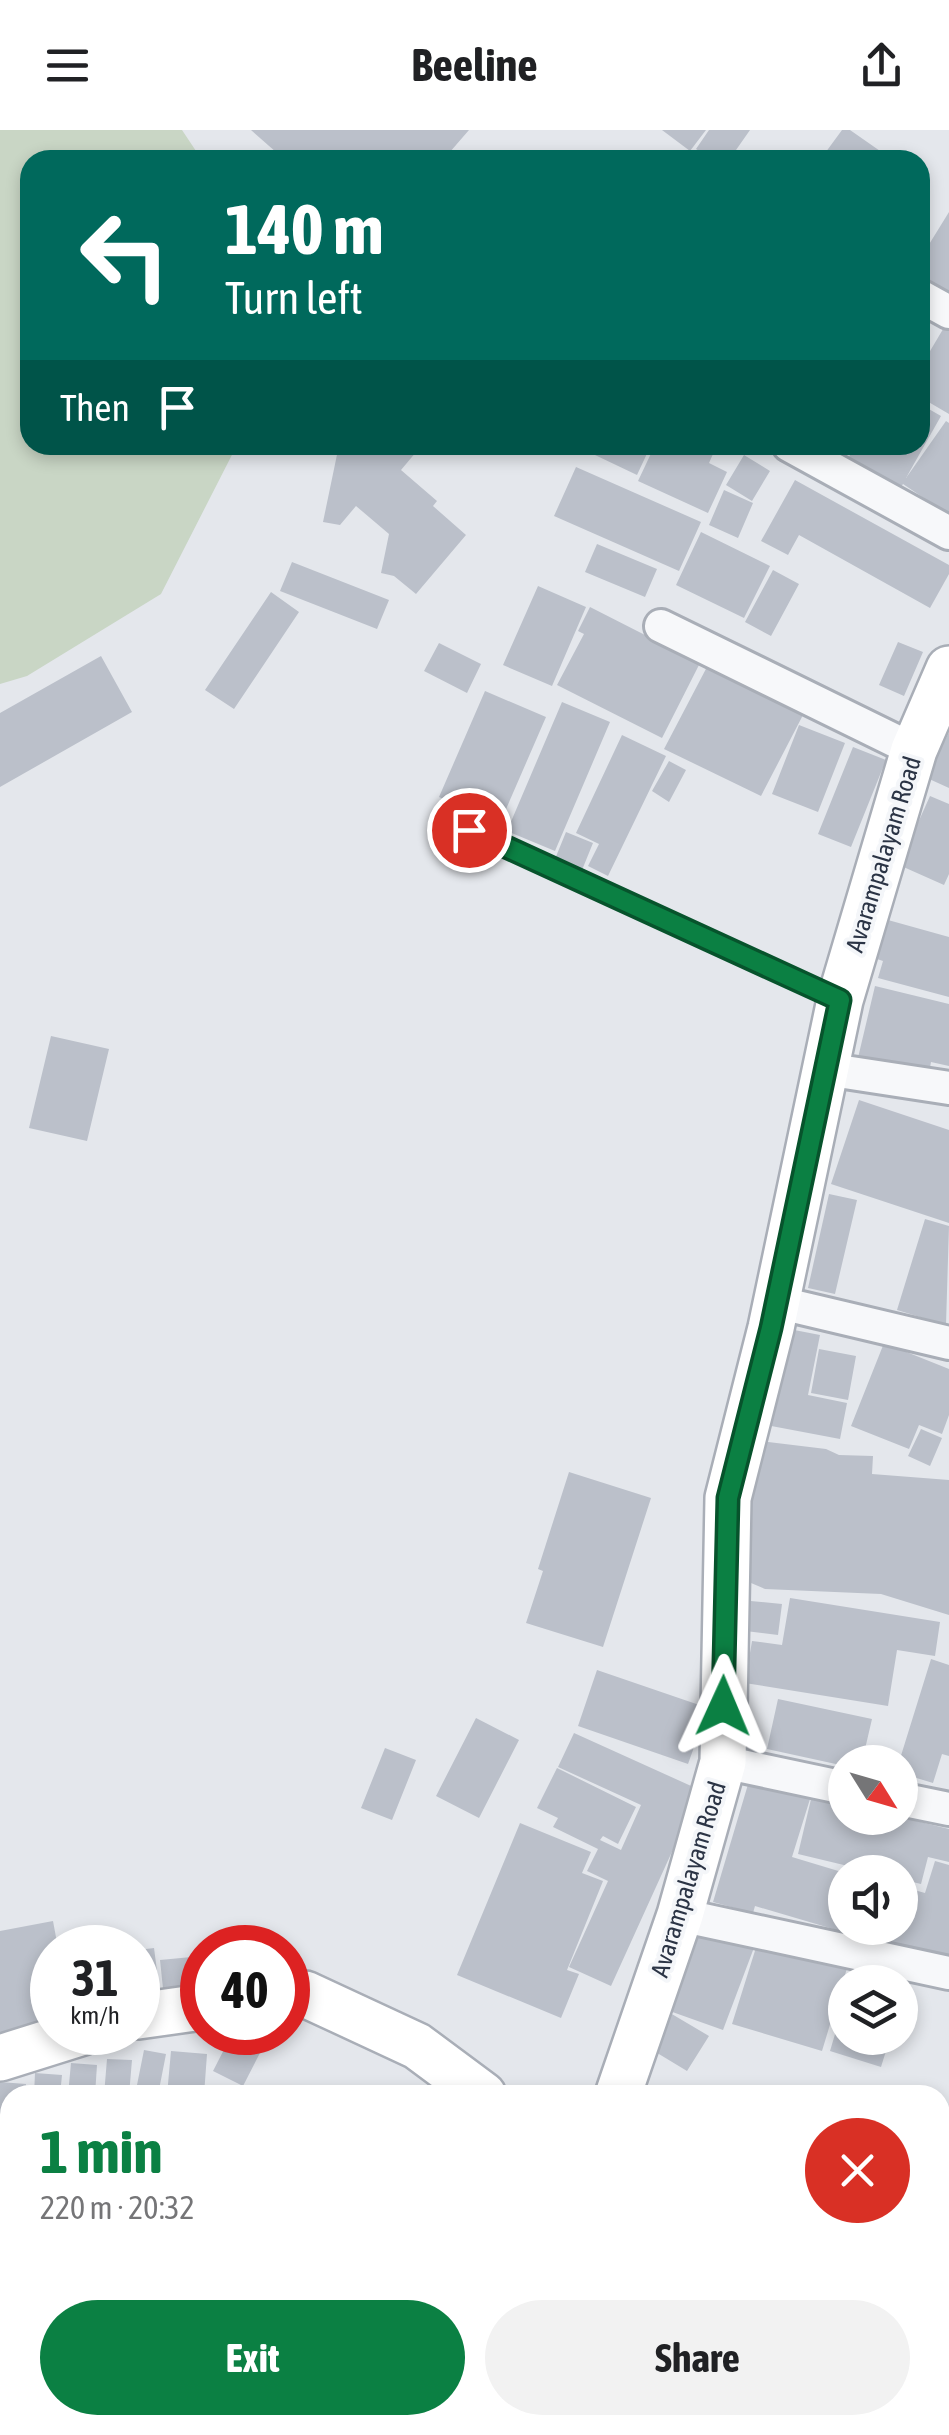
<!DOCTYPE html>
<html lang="en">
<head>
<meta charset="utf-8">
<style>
  body { margin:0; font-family:"Asap Condensed",sans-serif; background:#f2f2f2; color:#202124; height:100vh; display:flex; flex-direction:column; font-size:38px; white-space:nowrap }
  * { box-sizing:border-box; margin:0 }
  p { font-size:32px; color:#757577 }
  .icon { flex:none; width:55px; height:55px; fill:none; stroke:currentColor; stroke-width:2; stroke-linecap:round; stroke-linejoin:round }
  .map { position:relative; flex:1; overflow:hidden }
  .drawer { position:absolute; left:0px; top:1955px; width:950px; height:350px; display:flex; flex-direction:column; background:#fff; border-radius:30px 30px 0 0; box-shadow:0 5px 15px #0003 }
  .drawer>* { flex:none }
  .banner { position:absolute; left:20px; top:20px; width:910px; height:305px; border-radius:30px; box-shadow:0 5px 15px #0003; background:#00695c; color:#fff; overflow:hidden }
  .needle { width:65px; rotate:127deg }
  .buttons { position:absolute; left:828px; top:1615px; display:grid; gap:20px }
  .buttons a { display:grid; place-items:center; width:90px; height:90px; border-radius:50%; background:#fff; box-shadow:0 5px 15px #0003; font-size:50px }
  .speed { position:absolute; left:30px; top:1795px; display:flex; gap:20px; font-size:50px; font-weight:700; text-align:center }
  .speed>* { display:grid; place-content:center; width:130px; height:130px; border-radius:50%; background:#fff; box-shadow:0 5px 15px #0003; line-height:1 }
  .speed small { font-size:25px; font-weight:400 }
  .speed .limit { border:15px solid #d22; background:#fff; color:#111 }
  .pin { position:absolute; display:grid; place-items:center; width:85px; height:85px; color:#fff; margin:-42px; border:5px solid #fff; border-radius:50%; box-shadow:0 2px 10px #0007 }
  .me { position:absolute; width:110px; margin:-55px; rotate:1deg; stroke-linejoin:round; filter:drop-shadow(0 0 8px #0008) }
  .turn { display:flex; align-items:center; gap:35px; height:210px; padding:0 40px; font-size:45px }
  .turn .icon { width:130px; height:130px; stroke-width:2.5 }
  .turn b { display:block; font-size:70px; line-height:85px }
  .then { display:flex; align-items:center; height:95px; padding:0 40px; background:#0003; gap:20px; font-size:38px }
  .round { display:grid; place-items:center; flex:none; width:105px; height:105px; border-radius:52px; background:#f2f2f2 }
  .summary { display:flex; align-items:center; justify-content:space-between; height:170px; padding:0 40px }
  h1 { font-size:60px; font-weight:700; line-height:75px; color:#0b8043 }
  .cta { display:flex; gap:20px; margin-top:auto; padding:20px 40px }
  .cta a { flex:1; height:115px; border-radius:60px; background:#0b8043; color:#fff; font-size:40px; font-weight:700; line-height:115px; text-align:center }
  .cta a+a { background:#f2f2f2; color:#202124 }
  header { display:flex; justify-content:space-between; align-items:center; height:130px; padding:0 40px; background:#fff; font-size:45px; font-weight:700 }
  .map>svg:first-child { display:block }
</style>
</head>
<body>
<header><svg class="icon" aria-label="menu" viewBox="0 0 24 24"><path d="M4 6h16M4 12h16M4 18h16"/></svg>Beeline<svg class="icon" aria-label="share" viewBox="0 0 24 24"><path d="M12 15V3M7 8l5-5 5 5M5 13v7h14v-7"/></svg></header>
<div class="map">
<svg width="949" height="2305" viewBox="0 0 949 2305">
  <rect width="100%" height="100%" fill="#e4e7ec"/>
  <!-- green -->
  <path fill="#c9d6c5" d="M 0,0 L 182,0 L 202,30 L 30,30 L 30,315 L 237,315 L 161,464 L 27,546 L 0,554 Z"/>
  <!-- building -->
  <path fill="#bbc0ca" d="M 251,0 L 469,0 L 443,30 L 285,30 Z
    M 662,0 L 706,0 L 690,21 Z
    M 709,0 L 750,0 L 729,30 L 713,30 L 696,19 Z
    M 842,0 L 850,0 L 893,30 L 820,30 Z
    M 949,82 L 949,166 L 920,148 L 920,129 Z
    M 949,189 L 949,284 L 920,267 L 920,238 Z
    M 920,274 L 941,286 L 906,348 L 946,291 L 949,293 L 949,385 L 903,354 L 901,357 L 849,327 L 855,315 L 920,315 Z
    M 339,315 L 422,315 L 401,340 L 437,371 L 433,376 L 466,405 L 416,464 L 394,446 L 381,443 L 389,404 L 356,376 L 340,395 L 323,392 Z
    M 574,315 L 651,315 L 637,345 Z
    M 655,315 L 717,315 L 709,333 L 727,342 L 708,383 L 638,351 Z
    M 744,325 L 770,341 L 752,371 L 726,355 Z
    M 576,337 L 701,392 L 679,441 L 554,386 Z
    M 795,350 L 949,435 L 949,444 L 930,478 L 799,405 L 788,425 L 761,411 Z
    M 724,360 L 753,373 L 738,408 L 709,395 Z
    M 701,402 L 770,436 L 744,488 L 676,455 Z
    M 597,414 L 657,439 L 645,467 L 585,442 Z
    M 292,432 L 389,470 L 377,499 L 280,461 Z
    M 773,440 L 799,454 L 771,506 L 745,492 Z
    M 538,456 L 586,477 L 552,556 L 503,535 Z
    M 271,462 L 299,482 L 234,579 L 205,560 Z
    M 590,477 L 700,533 L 662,608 L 557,555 L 584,504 L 578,501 Z
    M 898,512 L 923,522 L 904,566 L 879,555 Z
    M 439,513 L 481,534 L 467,563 L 424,541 Z
    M 101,526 L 132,582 L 0,657 L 0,583 Z
    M 708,535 L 803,585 L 761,666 L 664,619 Z
    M 485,561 L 546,587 L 500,693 L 439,667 Z
    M 562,572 L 610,592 L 555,721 L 507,701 Z
    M 799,595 L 845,613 L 818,682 L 772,664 Z
    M 949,602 L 949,658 L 927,648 Z
    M 622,605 L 666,626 L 608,746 L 588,736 L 599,714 L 576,703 Z
    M 853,617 L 886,630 L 851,717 L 818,704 Z
    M 669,631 L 686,640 L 669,672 L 652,661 Z
    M 930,666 L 949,674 L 949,744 L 944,755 L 899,735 Z
    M 566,702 L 593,713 L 582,740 L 555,729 Z
    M 888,790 L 949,807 L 949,867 L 878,848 L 883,831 L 877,829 Z
    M 875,856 L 949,874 L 949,936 L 931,932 L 928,949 L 857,932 Z
    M 51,906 L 109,919 L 87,1011 L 29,998 Z
    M 859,970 L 949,1000 L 949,1093 L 831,1054 Z
    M 829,1064 L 857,1070 L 835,1164 L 808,1158 Z
    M 925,1089 L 949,1096 L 946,1195 L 897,1180 Z
    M 784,1198 L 820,1205 L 808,1265 L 847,1273 L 840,1309 L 766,1295 Z
    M 884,1213 L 949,1239 L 949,1285 L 942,1304 L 919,1295 L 909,1319 L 851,1296 Z
    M 819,1219 L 856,1226 L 848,1270 L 811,1263 Z
    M 921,1299 L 942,1308 L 930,1336 L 908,1326 Z
    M 752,1310 L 826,1319 L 839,1325 L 873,1326 L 872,1344 L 949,1350 L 949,1485 L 881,1464 L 765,1459 L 744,1450 Z
    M 569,1342 L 651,1368 L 603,1517 L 526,1493 L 543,1441 L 538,1439 Z
    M 790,1468 L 940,1492 L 935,1526 L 897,1520 L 888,1576 L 745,1553 L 752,1511 L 782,1515 Z
    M 740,1470 L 782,1474 L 778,1505 L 737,1500 Z
    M 931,1529 L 949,1535 L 949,1626 L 942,1624 L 933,1653 L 900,1643 L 899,1632 Z
    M 597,1540 L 708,1578 L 688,1634 L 578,1596 Z
    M 778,1569 L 872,1589 L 862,1632 L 845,1632 L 845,1636 L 767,1619 Z
    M 476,1588 L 519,1610 L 479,1688 L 436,1666 Z
    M 574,1603 L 700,1660 L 611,1856 L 569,1837 L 608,1751 L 587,1741 L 598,1719 L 553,1697 L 558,1688 L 537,1678 L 557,1638 L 636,1677 L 618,1714 L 603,1706 L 600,1710 L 621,1720 L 641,1675 L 558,1637 Z
    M 385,1618 L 416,1630 L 392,1690 L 361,1678 Z
    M 749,1651 L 810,1669 L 792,1727 L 845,1743 L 845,1798 L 871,1798 L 867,1809 L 755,1776 L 753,1783 L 713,1772 Z
    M 812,1665 L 845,1674 L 845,1688 L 900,1687 L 949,1699 L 949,1732 L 928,1727 L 921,1754 L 900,1749 L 900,1742 L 873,1742 L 798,1724 Z
    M 520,1693 L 591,1722 L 582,1743 L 603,1751 L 567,1840 L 579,1844 L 561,1888 L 457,1845 Z
    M 935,1731 L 949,1735 L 949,1829 L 876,1807 L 878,1798 L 900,1798 L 900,1756 L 925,1763 Z
    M 53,1791 L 58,1818 L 52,1818 L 52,1894 L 0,1903 L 0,1801 Z
    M 695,1793 L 755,1815 L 723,1900 L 664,1879 Z
    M 90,1802 L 92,1818 L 60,1818 L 58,1807 Z
    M 759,1808 L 848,1835 L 822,1921 L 732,1894 Z
    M 154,1818 L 161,1871 L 138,1874 L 138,1820 Z
    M 202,1826 L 202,1864 L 164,1868 L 160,1830 Z
    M 857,1832 L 908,1847 L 901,1871 L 900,1852 L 851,1852 Z
    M 844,1874 L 845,1908 L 890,1908 L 881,1937 L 830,1921 Z
    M 665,1880 L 709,1906 L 687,1941 L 644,1915 Z
    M 232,1904 L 262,1919 L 243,1956 L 213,1941 Z
    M 144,1920 L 166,1924 L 158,1965 L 135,1965 Z
    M 171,1921 L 207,1924 L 204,1965 L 167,1965 Z
    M 107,1929 L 132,1930 L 129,1965 L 104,1965 Z
    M 71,1933 L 97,1935 L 95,1965 L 68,1965 Z
    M 35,1943 L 62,1945 L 60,1965 L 34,1965 Z
    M 0,1952 L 26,1954 L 25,1965 L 10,1965 L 10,2013 L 0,2012 Z
    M 0,2026 L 10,2027 L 10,2078 L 0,2077 Z
    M 10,2157 L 10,2200 L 0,2196 L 0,2181 Z
    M 31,2295 L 54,2295 L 58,2297 L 54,2305 L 26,2305 Z
    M 69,2295 L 97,2295 L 109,2301 L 108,2305 L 64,2305 Z"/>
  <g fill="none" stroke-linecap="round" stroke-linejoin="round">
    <defs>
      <path id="lane" d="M 469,700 L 836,869"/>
      <path id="street" d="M 920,166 L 949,182
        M 789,315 L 949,403
        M 661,496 L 914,620
        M 825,939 L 949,958
        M 776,1172 L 949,1213
        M 723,1632 L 845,1658
        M 900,1669 L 949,1679
        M 680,1785 L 949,1843
        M 940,2065 L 949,2068
        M 0,2244 L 10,2246
        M 818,2295 L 842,2305"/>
      <path id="secondary" d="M 288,1866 L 305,1864 L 417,1916 L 483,1965
        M 138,1886 L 202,1877
        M 0,1928 L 83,1902
        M 618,1965 L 680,1785 L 723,1632 L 728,1368 L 771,1198 L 840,870 L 914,620 L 949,539
        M 459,2305 L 461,2295"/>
    </defs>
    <!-- lane casing -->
    <use href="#lane" stroke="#a9aeb7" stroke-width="20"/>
    <!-- street casing -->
    <use href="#street" stroke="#a9aeb7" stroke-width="38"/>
    <!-- secondary casing -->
    <use href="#secondary" stroke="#a9aeb7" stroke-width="50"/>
    <!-- lane -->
    <use href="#lane" stroke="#f7f8fa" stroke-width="15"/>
    <!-- street -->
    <use href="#street" stroke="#f7f8fa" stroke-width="32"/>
    <!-- secondary -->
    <use href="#secondary" stroke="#fff" stroke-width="45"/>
  </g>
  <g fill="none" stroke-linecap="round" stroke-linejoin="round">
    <defs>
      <path id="route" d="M 469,700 L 840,870 L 771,1198 L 728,1368 L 723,1576"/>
    </defs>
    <!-- route casing -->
    <use href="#route" stroke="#07532c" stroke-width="25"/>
    <!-- route -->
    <use href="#route" stroke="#0b8043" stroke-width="18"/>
  </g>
  <g text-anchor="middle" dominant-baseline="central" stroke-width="8" stroke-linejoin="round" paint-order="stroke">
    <!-- street labels -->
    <g font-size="25" fill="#2b3445" stroke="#f4f6f9">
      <text transform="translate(883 724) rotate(-73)">Avarampalayam Road</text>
      <text transform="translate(688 1749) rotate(-73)">Avarampalayam Road</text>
    </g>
  </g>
</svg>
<div class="buttons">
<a><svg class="needle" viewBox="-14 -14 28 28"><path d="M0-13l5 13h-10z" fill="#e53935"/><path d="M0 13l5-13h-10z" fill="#757577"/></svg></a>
<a><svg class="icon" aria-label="sound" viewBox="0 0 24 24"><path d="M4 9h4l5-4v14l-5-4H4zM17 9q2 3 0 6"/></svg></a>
<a><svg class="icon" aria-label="layers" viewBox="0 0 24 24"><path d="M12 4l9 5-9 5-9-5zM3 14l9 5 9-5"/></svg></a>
</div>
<div class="speed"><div>31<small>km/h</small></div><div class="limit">40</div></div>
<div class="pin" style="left:469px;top:700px;background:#d93025"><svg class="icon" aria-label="arrive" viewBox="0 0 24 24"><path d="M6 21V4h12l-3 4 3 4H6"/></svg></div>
<svg class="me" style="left:723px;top:1576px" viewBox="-20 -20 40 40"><path d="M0-17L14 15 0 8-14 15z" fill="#0b8043" stroke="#fff" stroke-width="4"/></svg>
<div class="banner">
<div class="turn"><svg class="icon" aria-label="left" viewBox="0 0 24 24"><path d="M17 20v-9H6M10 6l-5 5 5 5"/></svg><div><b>140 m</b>Turn left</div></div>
<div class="then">Then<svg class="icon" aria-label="arrive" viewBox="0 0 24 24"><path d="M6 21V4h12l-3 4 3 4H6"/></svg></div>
</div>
<section class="drawer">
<div class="summary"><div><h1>1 min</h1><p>220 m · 20:32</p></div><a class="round" style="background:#d93025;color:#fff"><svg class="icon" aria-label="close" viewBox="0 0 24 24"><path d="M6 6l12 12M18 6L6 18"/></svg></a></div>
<div class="cta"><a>Exit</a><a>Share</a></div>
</section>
</div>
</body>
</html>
